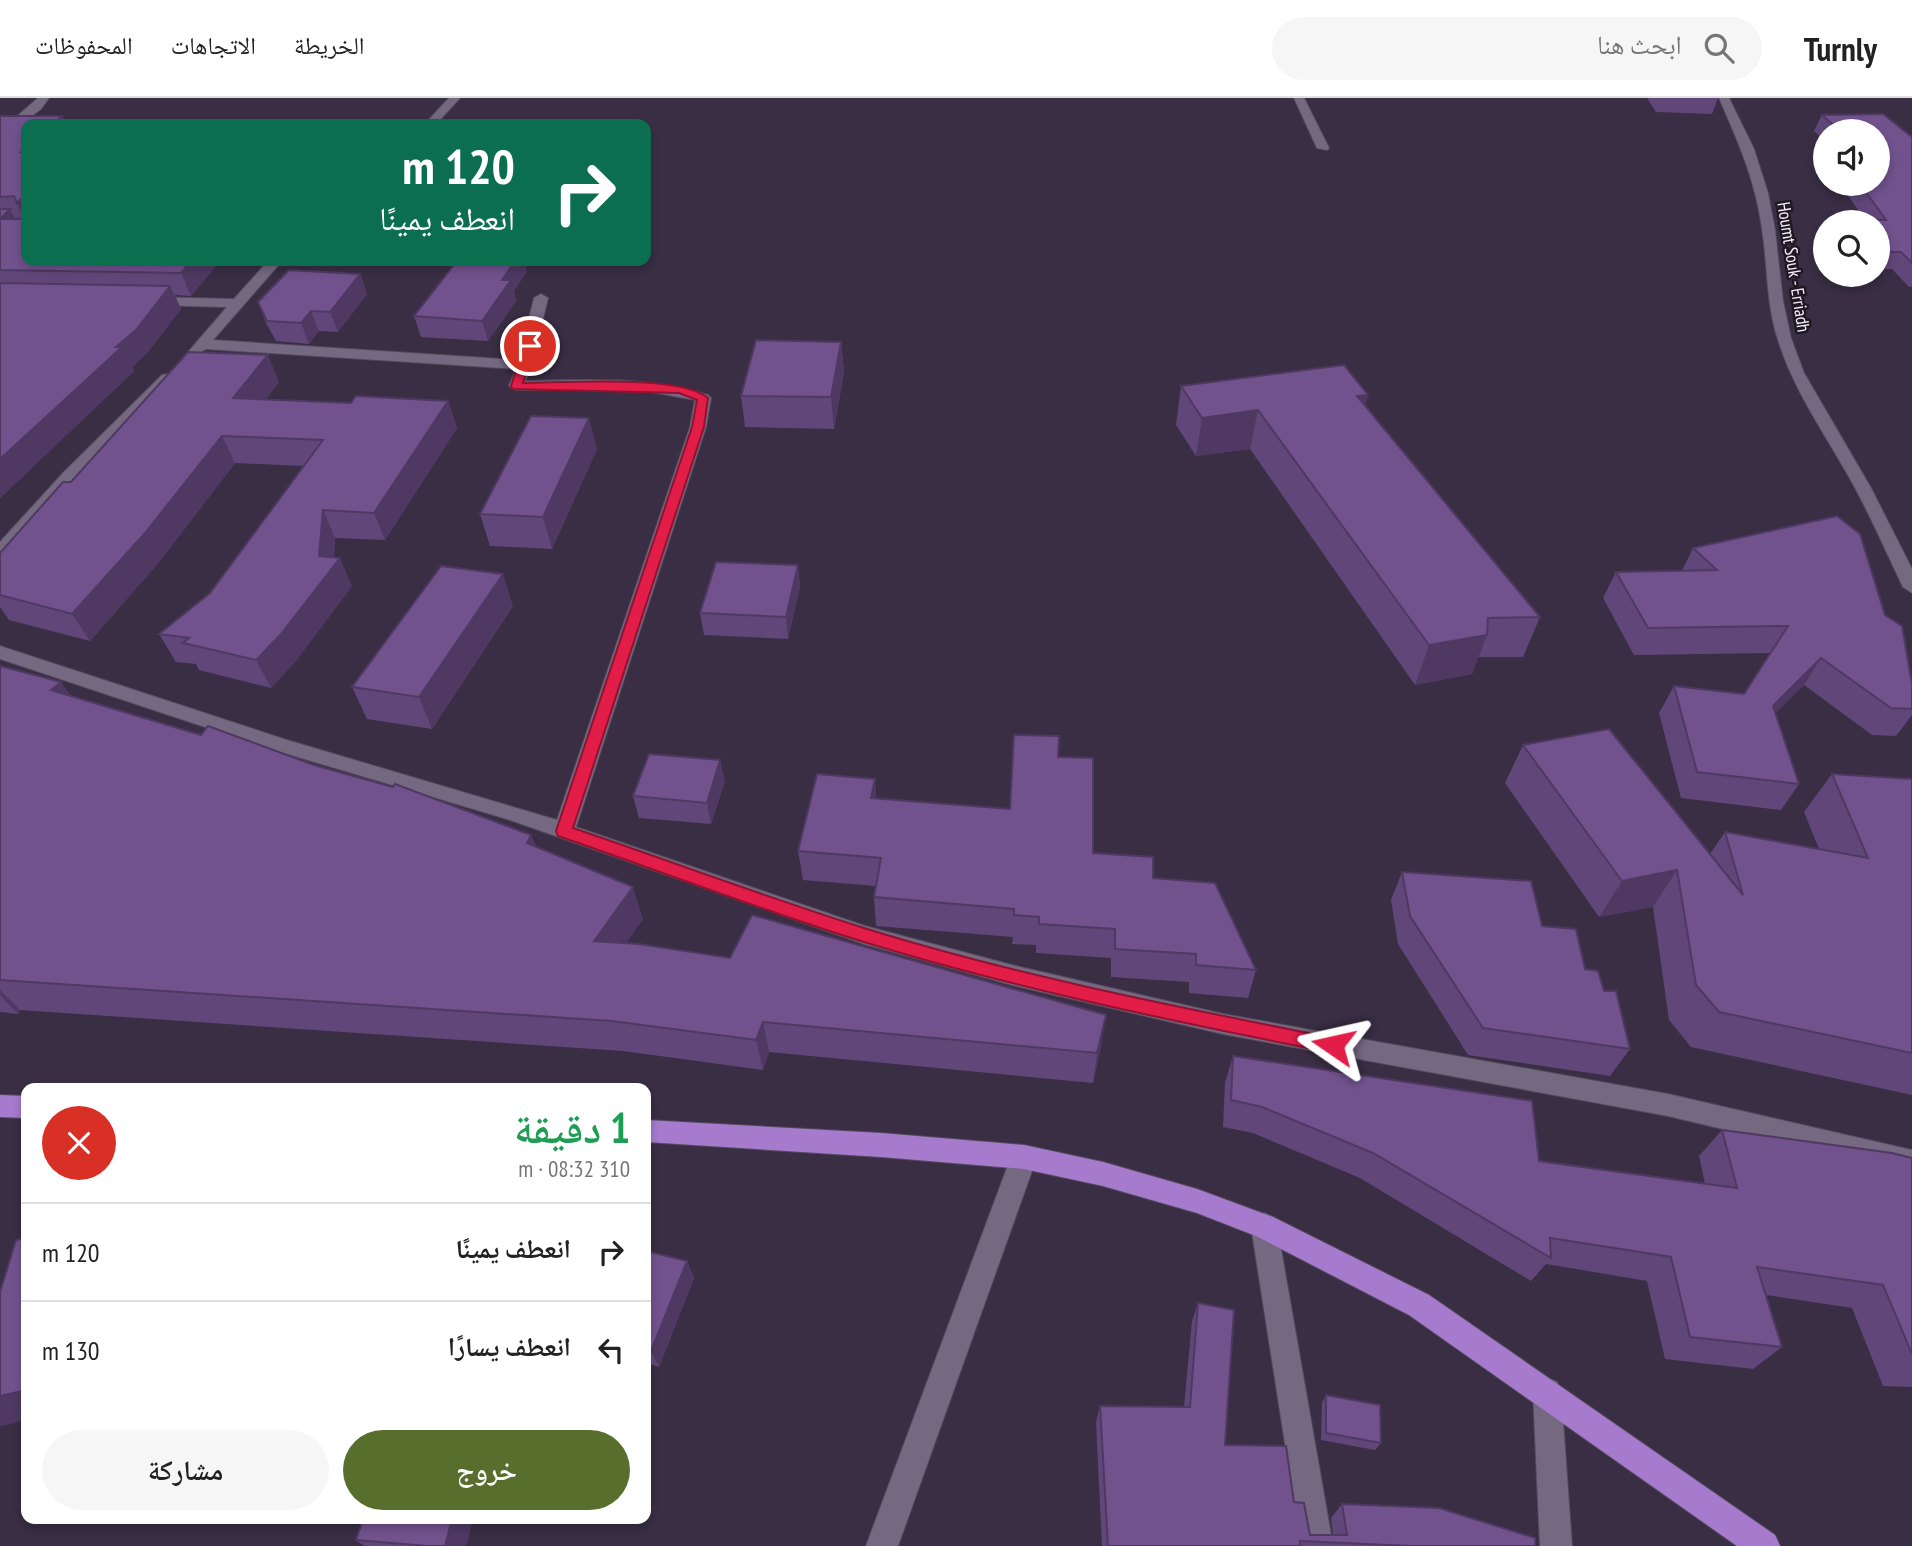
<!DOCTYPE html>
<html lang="ar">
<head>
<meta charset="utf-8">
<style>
  body { margin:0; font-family:"PT Sans Narrow","Noto Naskh Arabic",sans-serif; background:#f6f6f6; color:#222; direction:rtl; height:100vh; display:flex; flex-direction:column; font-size:26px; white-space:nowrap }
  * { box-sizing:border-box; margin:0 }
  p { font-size:23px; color:#767676 }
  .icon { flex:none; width:38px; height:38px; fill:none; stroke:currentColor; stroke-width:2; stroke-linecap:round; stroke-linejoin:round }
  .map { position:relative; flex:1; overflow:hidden; direction:ltr }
  .panel { position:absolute; left:21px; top:985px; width:630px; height:441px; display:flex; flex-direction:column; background:#fff; border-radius:14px; box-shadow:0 4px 10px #0003; direction:rtl }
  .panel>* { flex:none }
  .guide { position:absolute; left:21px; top:21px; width:630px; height:147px; border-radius:14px; box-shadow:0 4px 10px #0003; direction:rtl; background:#0b6e4f; color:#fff; overflow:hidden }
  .buttons { position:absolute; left:1813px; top:21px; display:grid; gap:14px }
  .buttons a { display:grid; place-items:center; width:77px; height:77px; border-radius:50%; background:#fff; box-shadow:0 4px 10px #0003; font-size:35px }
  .pin { position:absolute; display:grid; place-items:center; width:60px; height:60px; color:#fff; margin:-30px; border:4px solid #fff; border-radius:50%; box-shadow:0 2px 7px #0007 }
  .me { position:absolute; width:77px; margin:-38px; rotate:281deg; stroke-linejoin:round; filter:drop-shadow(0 0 5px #0008) }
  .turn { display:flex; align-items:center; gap:24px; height:147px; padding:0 21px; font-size:32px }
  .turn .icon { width:91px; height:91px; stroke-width:2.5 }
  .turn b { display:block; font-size:49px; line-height:60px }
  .round { display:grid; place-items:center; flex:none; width:74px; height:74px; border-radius:37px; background:#f6f6f6 }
  .overview { display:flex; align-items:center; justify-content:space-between; height:119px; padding:0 21px }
  h1 { font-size:42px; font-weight:600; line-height:52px; color:#1e9e55 }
  .primary-button { display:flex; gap:14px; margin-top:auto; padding:14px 21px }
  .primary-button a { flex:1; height:80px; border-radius:42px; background:#576e2c; color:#fff; font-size:28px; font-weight:600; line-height:80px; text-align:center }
  .primary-button a+a { background:#f6f6f6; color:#222 }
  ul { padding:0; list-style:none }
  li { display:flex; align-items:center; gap:21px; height:98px; padding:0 21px; border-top:2px solid #e0e0e0 }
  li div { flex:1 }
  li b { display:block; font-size:26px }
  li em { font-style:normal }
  header { display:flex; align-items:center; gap:42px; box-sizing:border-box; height:98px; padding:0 35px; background:#fff; border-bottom:2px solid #e0e0e0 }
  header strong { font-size:33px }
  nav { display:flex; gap:38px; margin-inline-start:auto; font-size:24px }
  .search { width:490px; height:63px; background:#f6f6f6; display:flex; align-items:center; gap:18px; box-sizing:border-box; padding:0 24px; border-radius:38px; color:#767676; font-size:26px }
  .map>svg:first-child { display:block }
</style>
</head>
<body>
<header>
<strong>Turnly</strong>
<div class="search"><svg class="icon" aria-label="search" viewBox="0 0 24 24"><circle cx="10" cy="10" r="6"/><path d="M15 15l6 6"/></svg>ابحث هنا</div>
<nav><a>الخريطة</a><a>الاتجاهات</a><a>المحفوظات</a></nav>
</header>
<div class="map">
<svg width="1912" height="1448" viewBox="0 0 1912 1448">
  <rect width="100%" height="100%" fill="#392e44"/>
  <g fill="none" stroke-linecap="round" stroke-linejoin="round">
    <defs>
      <path id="minor" d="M 38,0 L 49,0 L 41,11 L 0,42 L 0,33 Z
        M 449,0 L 460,0 L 436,26 L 425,26 Z
        M 1294,0 L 1304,0 L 1329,50 L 1327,52 L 1317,50 Z
        M 1719,0 L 1729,0 L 1754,51 L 1768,95 L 1775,132 L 1783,203 L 1791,240 L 1804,275 L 1871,390 L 1912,471 L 1912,495 L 1903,489 C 1887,456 1872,421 1854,388 C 1828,340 1794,294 1778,242 C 1766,206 1768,168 1762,131 C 1756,84 1738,43 1719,0 Z
        M 268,163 L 282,163 L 213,242 L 519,262 L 534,200 L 541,196 L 548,200 L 532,267 L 525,283 C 588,282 648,278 708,297 L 711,300 L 706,329 L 576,729 L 865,828 L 1012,867 L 1223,916 L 1668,996 L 1912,1052 L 1912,1076 L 1668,1018 L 1223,936 L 1012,887 L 864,846 L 507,721 L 274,652 L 0,561 L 0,548 L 287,642 L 557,722 L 690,329 L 695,302 L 635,291 L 516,292 L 509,288 L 516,271 L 206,251 L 196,257 L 189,253 L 227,209 L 149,207 L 142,203 L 149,199 L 234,201 Z
        M 167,276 L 172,277 L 174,280 L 172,283 L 75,381 L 6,459 L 0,460 L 0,444 L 63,375 L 162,277 Z
        M 1024,1047 L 1033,1051 L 1037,1059 L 898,1448 L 866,1448 L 1011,1059 L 1015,1051 Z
        M 1264,1115 L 1273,1119 L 1277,1128 L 1333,1448 L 1301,1448 L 1251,1128 L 1255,1119 Z
        M 1547,1280 L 1557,1284 L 1561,1294 L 1572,1448 L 1540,1448 L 1533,1294 L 1537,1284 Z"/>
      <path id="major" d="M 0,997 L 26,998 L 26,1020 L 0,1019 Z
        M 646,1022 L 881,1035 L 1024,1047 L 1103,1064 L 1197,1091 L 1273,1119 L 1429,1197 L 1775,1437 L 1780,1448 L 1737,1448 L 1409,1217 L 1256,1138 L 1197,1115 L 1103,1088 L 1024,1071 L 881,1059 L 646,1044 Z"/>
    </defs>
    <!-- minor casing -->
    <use href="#minor" stroke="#544a5d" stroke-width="2"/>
    <!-- major casing -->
    <use href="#major" stroke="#544a5d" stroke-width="2"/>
    <!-- minor -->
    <use href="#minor" fill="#756982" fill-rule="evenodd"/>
    <!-- major -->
    <use href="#major" fill="#a67acc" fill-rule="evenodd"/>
  </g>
  <!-- wall -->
  <path fill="#614779" d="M 1647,0 L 1718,0 L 1712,16 L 1656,14 Z
    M 1822,17 L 1912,39 L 1912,189 L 1909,189 L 1892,171 L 1878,171 L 1878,124 L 1856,124 L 1857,122 L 1865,122 L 1840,86 L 1878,86 L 1878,33 L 1825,33 L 1825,43 L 1814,33 Z
    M 0,18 L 62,18 L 66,26 L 26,26 L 26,163 L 220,163 L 191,198 L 175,197 L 181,211 L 147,255 L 132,269 L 134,273 L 0,400 Z
    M 527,173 L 514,193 L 516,203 L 488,243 L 421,239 L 414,218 Z
    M 360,176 L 367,196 L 338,234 L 319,233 L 309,246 L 276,243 L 266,225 L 258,204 Z
    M 841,244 L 844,274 L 834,331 L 745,329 L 741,298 Z
    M 279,284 L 265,302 L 351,305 L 448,303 L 457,330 L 385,442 L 335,440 L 334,459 L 352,488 L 295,564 L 271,590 L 199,572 L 196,566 L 176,564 L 159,536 L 210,495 L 304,368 L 235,365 L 160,463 L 90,543 L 9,522 L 0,509 L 0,455 L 71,384 Z
    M 1181,288 L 1368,297 L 1365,308 L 1540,519 L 1523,559 L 1478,559 L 1472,576 L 1415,587 L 1250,351 L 1196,358 L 1176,327 Z
    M 597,351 L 552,451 L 490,448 L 480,416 Z
    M 1693,450 L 1912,611 L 1912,617 L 1896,638 L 1872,637 L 1804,587 L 1775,615 L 1799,686 L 1781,712 L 1681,700 L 1659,615 L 1674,588 L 1744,596 L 1771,555 L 1634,557 L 1603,500 L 1616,474 L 1682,473 Z
    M 798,467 L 800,489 L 788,541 L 704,537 L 700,515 Z
    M 513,508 L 432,631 L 367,621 L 352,589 Z
    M 0,568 L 61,584 L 70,598 L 201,637 L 314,667 L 531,737 L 536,749 L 643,821 L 626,845 L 1101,948 L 1093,985 L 769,954 L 763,972 L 623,953 L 20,912 L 18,916 L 0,914 Z
    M 1523,647 L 1710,756 L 1725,734 L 1819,751 L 1804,714 L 1832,676 L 1912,681 L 1912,997 L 1691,949 L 1669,922 L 1653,809 L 1599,819 L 1505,685 Z
    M 1058,659 L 1093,755 L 1153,780 L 1256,872 L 1248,900 L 1189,895 L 1189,884 L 1111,879 L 1111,860 L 1036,855 L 1036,847 L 1012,846 L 1013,839 L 876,828 L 874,799 L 876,788 L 803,782 L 798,753 L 875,681 L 876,700 L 1010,711 Z
    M 725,683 L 711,726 L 639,720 L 633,698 Z
    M 1402,774 L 1542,828 L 1585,871 L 1604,893 L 1630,951 L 1610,978 L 1468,957 L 1398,846 L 1391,802 Z
    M 1233,958 L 1539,1063 L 1705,1086 L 1699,1058 L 1722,1032 L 1912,1060 L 1912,1289 L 1883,1288 L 1852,1210 L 1766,1197 L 1782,1249 L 1753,1271 L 1665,1261 L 1647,1183 L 1546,1166 L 1531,1183 L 1360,1080 L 1253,1035 L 1223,1029 L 1225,985 Z
    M 646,1153 L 687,1163 L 694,1180 L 659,1269 L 646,1265 Z
    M 1198,1205 L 1225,1347 L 1294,1404 L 1310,1437 L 1333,1437 L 1331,1420 L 1342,1406 L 1535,1448 L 1102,1448 L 1096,1324 L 1100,1308 L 1184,1309 L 1192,1223 Z
    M 1326,1297 L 1381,1345 L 1375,1352 L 1321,1342 L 1322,1305 Z
    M 473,1421 L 466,1448 L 364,1448 L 356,1442 Z"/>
  <!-- shaded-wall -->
  <path fill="#4f3963" d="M 62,18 L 66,26 L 53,26 Z
    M 26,97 L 26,123 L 17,105 Z
    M 10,111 L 22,134 L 0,121 Z
    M 191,163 L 220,163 L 191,198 L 181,175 Z
    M 515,163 L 525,163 L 527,173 L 514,193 L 516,203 L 488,243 L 482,223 L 502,182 Z
    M 360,176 L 367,196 L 338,234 L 330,214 Z
    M 170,188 L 181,211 L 147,255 L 132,269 L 134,273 L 0,400 L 0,361 L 116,249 Z
    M 311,213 L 319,233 L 309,246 L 301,225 Z
    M 841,244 L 844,274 L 834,331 L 831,299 Z
    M 268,257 L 279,284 L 245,327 L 233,300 Z
    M 1368,297 L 1358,335 L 1357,298 Z
    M 448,303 L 457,330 L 385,442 L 374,415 Z
    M 1258,312 L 1250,351 L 1196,358 L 1202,320 Z
    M 589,320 L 597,351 L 552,451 L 543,419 Z
    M 222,338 L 235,365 L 160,463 L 90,543 L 72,516 Z
    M 323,412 L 335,440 L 333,469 L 340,460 L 352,488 L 295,564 L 271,590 L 256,562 L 319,458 Z
    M 798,467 L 800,489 L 788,541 L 786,519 Z
    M 503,476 L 513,508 L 432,631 L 419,599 Z
    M 1487,537 L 1472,576 L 1415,587 L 1429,547 Z
    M 1821,560 L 1804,587 L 1756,634 L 1773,608 Z
    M 61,584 L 84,618 L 51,592 Z
    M 720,662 L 725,683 L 711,726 L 707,705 Z
    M 875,681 L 877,710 L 871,700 Z
    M 531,737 L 543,770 L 527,745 Z
    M 1677,772 L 1653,809 L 1599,819 L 1622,783 Z
    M 633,789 L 643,821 L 605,874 L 594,843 Z
    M 0,892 L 20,912 L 18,916 L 0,897 Z
    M 1106,917 L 1101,948 L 1093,985 L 1097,955 Z
    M 763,924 L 769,954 L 763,972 L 756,942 Z
    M 687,1163 L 694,1180 L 659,1269 L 651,1253 Z
    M 26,1292 L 26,1322 L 2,1328 L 0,1327 L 0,1298 Z
    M 452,1421 L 473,1421 L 466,1448 L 445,1448 Z"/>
  <!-- building -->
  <path fill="#71528d" stroke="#4f3963" stroke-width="2" d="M 1883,16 L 1912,39 L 1912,165 L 1901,154 L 1887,154 L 1878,144 L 1878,124 L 1860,124 L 1857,122 L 1886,122 L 1860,86 L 1878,86 L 1878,71 L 1883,71 L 1878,67 L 1878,33 L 1840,33 L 1822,17 Z
    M 0,18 L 62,18 L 53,26 L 26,26 L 26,49 L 21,54 L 26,54 L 26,97 L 17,105 L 14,98 L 0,99 Z
    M 0,111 L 10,111 L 0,121 Z
    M 0,121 L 26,121 L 26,163 L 191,163 L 181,175 L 0,172 Z
    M 457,163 L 515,163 L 502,182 L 511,182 L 482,223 L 414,218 Z
    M 289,172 L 360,176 L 330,214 L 311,213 L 301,225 L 267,223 L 258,204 Z
    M 0,185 L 170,188 L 136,232 L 116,249 L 122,249 L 0,361 Z
    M 756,242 L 841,244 L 831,299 L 741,298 Z
    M 188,254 L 268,257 L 233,300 L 351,305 L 356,298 L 448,303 L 374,415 L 323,412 L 319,458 L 340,460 L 281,536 L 256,562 L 183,545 L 189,540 L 159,536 L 210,495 L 323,342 L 222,338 L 145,435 L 72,516 L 0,497 L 0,455 L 63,384 L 71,384 Z
    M 1344,267 L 1368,297 L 1357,298 L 1540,519 L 1488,520 L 1487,537 L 1429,547 L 1258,312 L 1202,320 L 1181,288 Z
    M 531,318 L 589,320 L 543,419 L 480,416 Z
    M 1837,418 L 1860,436 L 1885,517 L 1902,528 L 1912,586 L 1912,611 L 1891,610 L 1821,560 L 1773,608 L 1799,686 L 1697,674 L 1674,588 L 1744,596 L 1788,528 L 1648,530 L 1616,474 L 1717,472 L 1693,450 Z
    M 716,464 L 798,467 L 786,519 L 700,515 Z
    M 441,468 L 503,476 L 419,599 L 352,589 Z
    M 0,568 L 61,584 L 51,592 L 201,637 L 208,628 L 314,667 L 393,689 L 395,686 L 531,737 L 527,745 L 633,789 L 594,843 L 639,846 L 730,860 L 752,817 L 1106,917 L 1097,955 L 763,924 L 756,942 L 612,923 L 0,882 Z
    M 1609,631 L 1743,797 L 1725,734 L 1868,760 L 1832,676 L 1912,681 L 1912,955 L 1719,914 L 1696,887 L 1677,772 L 1622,783 L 1523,647 Z
    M 1014,637 L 1059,638 L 1058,659 L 1093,660 L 1093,755 L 1153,759 L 1153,780 L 1215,785 L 1256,872 L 1196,867 L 1196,856 L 1115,851 L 1115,831 L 1039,826 L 1039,819 L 1014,817 L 1014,811 L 874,799 L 881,760 L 798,753 L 817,676 L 875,681 L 871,700 L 1010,711 Z
    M 649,656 L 720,662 L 707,705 L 633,698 Z
    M 1402,774 L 1531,783 L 1542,828 L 1576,831 L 1585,871 L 1598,873 L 1604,893 L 1616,893 L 1630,951 L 1483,930 L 1410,818 Z
    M 1233,958 L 1532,1003 L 1539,1063 L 1737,1090 L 1722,1032 L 1892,1055 L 1912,1060 L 1912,1256 L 1883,1187 L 1757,1169 L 1782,1249 L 1690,1239 L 1671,1159 L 1550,1140 L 1551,1160 L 1373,1055 L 1262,1009 L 1231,1002 Z
    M 26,1140 L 26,1292 L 0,1298 L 0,1194 L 16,1142 Z
    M 646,1153 L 687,1163 L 651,1253 L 646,1252 Z
    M 1198,1205 L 1234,1212 L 1225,1347 L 1286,1348 L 1294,1404 L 1304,1405 L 1310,1437 L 1347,1437 L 1342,1406 L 1439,1410 L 1535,1440 L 1535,1448 L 1412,1448 L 1300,1443 L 1300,1448 L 1108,1448 L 1100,1308 L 1190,1309 Z
    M 1326,1297 L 1380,1307 L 1381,1345 L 1326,1335 Z
    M 363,1421 L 452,1421 L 445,1448 L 428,1448 L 356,1442 Z"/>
  <!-- route -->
  <path fill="#e11d48" stroke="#92132f" stroke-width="2" d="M 530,244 L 535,248 L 523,285 C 563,285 680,276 708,300 L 704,329 L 573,730 C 670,763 766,799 864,830 C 1014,877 1178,909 1333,940 L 1339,942 L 1342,947 L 1339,953 L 1333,955 C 1176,924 1017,891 864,844 C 761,812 660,773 558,738 L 556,733 L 692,329 L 697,302 L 679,295 L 512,291 L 511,288 L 524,248 Z"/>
  <g text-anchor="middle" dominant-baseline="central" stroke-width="5" stroke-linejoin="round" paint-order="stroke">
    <!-- far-street labels -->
    <g font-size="18" fill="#f7f0fe" stroke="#1e1923">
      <text transform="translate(1794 169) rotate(81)">Houmt Souk - Erriadh</text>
    </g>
  </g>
</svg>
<div class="buttons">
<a><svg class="icon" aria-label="sound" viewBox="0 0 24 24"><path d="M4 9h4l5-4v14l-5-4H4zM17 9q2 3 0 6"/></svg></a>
<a><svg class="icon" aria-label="search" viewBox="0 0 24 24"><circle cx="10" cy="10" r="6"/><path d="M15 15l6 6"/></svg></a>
</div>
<div class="pin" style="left:530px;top:248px;background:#d93025"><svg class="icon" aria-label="arrive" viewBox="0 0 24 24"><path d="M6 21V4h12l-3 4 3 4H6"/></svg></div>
<svg class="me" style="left:1333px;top:947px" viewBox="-20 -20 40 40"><path d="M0-17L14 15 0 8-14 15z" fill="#e11d48" stroke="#fff" stroke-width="4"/></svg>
<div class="guide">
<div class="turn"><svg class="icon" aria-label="right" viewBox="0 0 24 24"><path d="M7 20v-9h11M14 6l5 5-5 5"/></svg><div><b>120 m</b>انعطف يمينًا</div></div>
</div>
<section class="panel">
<div class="overview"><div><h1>1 دقيقة</h1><p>310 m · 08:32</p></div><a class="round" style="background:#d93025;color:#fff"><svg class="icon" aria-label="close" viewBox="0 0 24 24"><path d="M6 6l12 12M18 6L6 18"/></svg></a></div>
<ul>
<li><svg class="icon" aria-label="right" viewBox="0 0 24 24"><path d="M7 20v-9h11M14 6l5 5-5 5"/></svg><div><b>انعطف يمينًا</b></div><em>120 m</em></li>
<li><svg class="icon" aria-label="left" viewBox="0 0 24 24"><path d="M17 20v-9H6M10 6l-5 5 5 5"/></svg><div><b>انعطف يسارًا</b></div><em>130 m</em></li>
</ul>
<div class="primary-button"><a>خروج</a><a>مشاركة</a></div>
</section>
</div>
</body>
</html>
